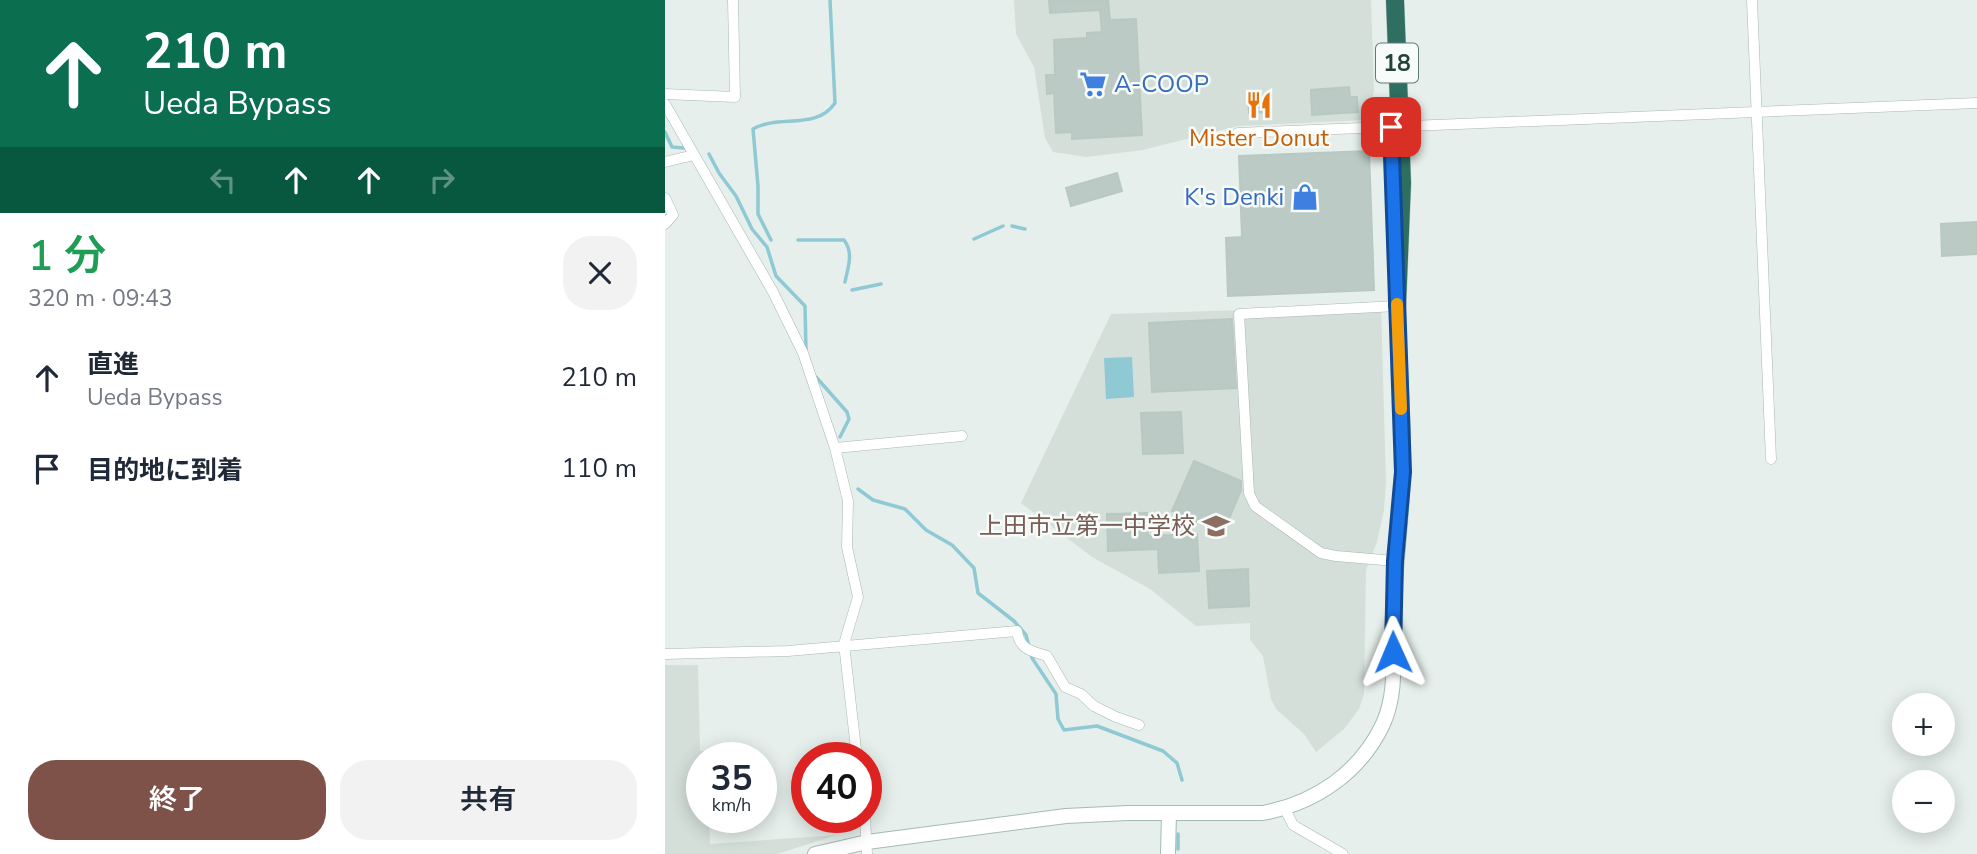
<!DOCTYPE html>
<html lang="ja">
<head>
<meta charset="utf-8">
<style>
  body { margin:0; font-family:"Nunito Sans","Noto Sans JP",sans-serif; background:#f2f2f3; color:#1f2937; height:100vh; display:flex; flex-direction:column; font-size:26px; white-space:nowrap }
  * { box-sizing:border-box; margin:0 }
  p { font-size:23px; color:#747a83 }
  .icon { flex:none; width:38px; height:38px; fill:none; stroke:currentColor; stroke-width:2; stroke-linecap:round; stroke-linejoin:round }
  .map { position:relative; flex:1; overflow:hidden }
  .side { display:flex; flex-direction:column; background:#fff; width:665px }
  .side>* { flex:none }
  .hud { background:#0b6e4f; color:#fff; overflow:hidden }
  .buttons { position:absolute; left:1227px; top:693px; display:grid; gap:14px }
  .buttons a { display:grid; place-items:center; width:63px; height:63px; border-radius:50%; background:#fff; box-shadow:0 4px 18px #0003; font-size:35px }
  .speed { position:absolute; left:21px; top:742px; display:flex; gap:14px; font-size:35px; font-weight:700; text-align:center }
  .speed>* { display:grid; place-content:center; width:91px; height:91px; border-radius:50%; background:#fff; box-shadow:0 4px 18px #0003; line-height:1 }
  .speed small { font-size:18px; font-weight:400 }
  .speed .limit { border:10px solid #d22; background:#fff; color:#111 }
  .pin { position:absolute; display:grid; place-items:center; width:60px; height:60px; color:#fff; margin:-30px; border-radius:14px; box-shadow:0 4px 10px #0006 }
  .me { position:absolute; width:77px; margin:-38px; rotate:359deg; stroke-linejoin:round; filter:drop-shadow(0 0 5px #0008) }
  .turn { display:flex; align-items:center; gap:24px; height:147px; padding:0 28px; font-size:32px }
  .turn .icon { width:91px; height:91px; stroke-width:2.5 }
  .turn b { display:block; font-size:49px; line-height:60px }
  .lanes { display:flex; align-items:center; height:66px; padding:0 28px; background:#0003; justify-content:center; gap:35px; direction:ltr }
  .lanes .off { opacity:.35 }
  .round { display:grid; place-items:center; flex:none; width:74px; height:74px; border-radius:28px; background:#f2f2f3 }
  .overview { display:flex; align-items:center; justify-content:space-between; height:119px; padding:0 28px }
  h1 { font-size:42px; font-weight:600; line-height:52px; color:#1e9e55 }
  .primary-button { display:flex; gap:14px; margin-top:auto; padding:14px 28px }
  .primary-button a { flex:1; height:80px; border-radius:28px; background:#7f5249; color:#fff; font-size:28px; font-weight:600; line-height:80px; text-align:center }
  .primary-button a+a { background:#f2f2f3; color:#1f2937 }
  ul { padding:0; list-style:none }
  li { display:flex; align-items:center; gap:21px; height:91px; padding:0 28px }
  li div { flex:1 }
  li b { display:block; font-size:26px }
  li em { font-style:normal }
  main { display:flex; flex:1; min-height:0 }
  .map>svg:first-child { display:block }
</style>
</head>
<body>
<main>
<section class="side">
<div class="hud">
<div class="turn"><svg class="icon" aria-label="ahead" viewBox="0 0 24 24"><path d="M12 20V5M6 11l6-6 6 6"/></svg><div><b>210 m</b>Ueda Bypass</div></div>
<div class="lanes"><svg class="icon off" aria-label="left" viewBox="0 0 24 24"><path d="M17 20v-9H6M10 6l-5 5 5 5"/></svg><svg class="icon" aria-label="ahead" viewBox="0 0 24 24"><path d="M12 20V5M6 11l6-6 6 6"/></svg><svg class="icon" aria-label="ahead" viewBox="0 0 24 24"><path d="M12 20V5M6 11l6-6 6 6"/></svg><svg class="icon off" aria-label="right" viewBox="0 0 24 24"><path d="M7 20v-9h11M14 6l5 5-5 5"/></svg></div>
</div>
<div class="overview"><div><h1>1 分</h1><p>320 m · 09:43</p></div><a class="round"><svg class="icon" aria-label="close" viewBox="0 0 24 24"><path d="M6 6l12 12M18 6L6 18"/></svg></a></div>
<ul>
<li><svg class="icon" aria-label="ahead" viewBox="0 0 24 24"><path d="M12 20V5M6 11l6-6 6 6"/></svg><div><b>直進</b><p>Ueda Bypass</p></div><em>210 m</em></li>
<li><svg class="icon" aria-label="arrive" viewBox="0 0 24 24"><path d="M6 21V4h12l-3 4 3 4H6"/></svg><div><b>目的地に到着</b></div><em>110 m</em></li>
</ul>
<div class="primary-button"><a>終了</a><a>共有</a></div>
</section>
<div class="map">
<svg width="1312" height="854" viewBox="0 0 1312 854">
  <rect width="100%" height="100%" fill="#e6efeb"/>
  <!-- built -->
  <path fill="#d4dfda" d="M 349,0 L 706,0 L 709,91 L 704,110 L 700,120 L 573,126 L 478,150 L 422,157 L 388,152 L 380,138 L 369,67 L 351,34 Z
    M 716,306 L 721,482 L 719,510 L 712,542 L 701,570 L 699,694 L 694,709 L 679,729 L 651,752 L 639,734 L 611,709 L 606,699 L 598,656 L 585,640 L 585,623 L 531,626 L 485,589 L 427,557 L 356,503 L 446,314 Z
    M 0,665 L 33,665 L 35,751 L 44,751 L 44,758 L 37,758 L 37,817 L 44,817 L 45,844 L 172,835 L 112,854 L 0,854 Z"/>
  <!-- water -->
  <path fill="#8ec9d4" d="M 467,357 L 469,397 L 441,399 L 439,358 Z"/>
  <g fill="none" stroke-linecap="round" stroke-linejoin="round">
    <!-- stream -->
    <path stroke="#8ec9d4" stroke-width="3.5" d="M 0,132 L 7,147 L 19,148
      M 44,154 L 54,173 L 71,196 L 87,229 L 102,247 L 111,276 L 140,306 L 141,351
      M 347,226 L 360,229
      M 309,239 L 338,226
      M 106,240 L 93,214 L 93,186 L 88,129 C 114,114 151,131 170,103 L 165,0
      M 133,240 L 179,240 C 189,253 183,267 180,282
      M 187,290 L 216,284
      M 151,377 L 182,412 L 184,419 L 175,437
      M 193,489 L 208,500 L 240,509 L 261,530 L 287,545 L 309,568 L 313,593 L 349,621 L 361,635 L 367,658 L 391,694 L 393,719 L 399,730 L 432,726 L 498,751 L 512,763 L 517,780
      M 513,849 L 513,834"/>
  </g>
  <!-- building -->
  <path fill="#bbcac4" stroke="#b8c9c2" stroke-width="2" d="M 384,0 L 443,0 L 445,20 L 471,19 L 477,135 L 407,139 L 407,132 L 391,133 L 389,93 L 382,94 L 381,75 L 390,75 L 389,40 L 422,38 L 422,33 L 437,32 L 435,10 L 385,13 Z
    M 684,87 L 685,97 L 692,97 L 693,112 L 647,115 L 646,90 Z
    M 605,98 L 606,112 L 584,113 L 583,99 Z
    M 704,151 L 709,290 L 563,296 L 561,238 L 577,237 L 574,156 Z
    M 452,173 L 457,191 L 406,206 L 401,188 Z
    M 1312,222 L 1312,254 L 1277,256 L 1276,224 Z
    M 567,319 L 571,388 L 487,392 L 484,323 Z
    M 516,412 L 518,453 L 478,454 L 476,413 Z
    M 529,461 L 576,481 L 576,490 L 558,533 L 507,511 Z
    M 482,513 L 483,536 L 532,534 L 534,571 L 494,573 L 493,549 L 443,551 L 442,514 Z
    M 583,569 L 584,606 L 544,608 L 542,571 Z"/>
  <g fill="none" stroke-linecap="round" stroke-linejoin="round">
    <defs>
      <path id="street" d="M 1087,0 L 1106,459
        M 0,94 L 70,97 L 68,0
        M 0,104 L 108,292 L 138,353 L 170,448 L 183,501 L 182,547 L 193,597 L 179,644 L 192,758
        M 573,133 L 1312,103
        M 0,162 L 29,155
        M 0,198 L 8,215 L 0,224
        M 170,448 L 297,436
        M 730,561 L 671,556 L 656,553 L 590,506 L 584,493 L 574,314 L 732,306
        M 0,654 L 123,651 L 352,631 C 354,649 366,651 382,656 L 400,687 L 416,694 L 429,706 L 451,717 L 474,725
        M 620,809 L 628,825 L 678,854
        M 200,817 L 202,854"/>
      <path id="secondary" d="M 150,854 L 202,842 L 401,816 L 463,813 L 598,813 C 650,803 695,773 718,724 C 734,689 726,652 728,614 C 730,566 737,518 738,471 C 739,416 734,360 732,306
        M 503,854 L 504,813"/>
      <path id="highway" d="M 730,0 L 737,183 L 732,306"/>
    </defs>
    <!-- street casing -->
    <use href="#street" stroke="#a8b8b2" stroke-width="11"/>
    <!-- secondary casing -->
    <use href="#secondary" stroke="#a4bbb3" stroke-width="16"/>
    <!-- highway casing -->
    <use href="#highway" stroke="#c2cac8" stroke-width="19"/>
    <!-- street -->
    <use href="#street" stroke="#fff" stroke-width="10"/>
    <!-- secondary -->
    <use href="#secondary" stroke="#fff" stroke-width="14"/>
    <!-- highway -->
    <use href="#highway" stroke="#2f6f62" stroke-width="18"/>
  </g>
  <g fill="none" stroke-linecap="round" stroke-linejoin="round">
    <defs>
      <path id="route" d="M 726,127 L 738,472 L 730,561 L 728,652"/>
    </defs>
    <!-- route casing -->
    <use href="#route" stroke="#114b97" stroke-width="18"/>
    <!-- route -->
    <use href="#route" stroke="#1a73e8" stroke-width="12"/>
    <!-- slow -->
    <path stroke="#f59e0b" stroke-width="12" d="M 732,304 L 736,409"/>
  </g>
  <!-- icons -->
  <defs>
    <symbol id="supermarket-bare" viewBox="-9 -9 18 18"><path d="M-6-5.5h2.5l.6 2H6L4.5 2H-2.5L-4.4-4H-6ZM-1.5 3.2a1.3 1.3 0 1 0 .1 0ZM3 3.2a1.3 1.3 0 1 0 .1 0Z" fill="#3f7fe0" stroke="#f7fbf9" stroke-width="2.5" paint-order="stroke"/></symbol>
    <symbol id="restaurant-bare" viewBox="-9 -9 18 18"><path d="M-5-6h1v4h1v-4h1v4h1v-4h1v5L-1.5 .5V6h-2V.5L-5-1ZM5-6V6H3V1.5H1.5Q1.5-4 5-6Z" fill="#e8710a" stroke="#f7fbf9" stroke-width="2.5" paint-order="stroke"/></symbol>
    <symbol id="shop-bare" viewBox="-9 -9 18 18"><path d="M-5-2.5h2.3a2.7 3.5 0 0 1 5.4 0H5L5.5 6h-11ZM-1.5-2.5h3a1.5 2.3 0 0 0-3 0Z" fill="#3f7fe0" stroke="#f7fbf9" stroke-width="2.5" paint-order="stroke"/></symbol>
    <symbol id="school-bare" viewBox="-9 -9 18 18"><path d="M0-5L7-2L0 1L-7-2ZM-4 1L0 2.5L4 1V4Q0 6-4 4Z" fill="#8d6e63" stroke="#f7fbf9" stroke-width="2.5" paint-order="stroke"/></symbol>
  </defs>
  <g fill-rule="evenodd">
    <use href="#supermarket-bare" x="409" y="65" width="38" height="38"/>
    <use href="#restaurant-bare" x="575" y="86" width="38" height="38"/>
    <use href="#shop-bare" x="621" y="178" width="38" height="38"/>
    <use href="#school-bare" x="532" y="507" width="38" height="38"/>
  </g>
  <g text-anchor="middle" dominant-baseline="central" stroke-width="5" stroke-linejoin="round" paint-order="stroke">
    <!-- shield labels -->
    <rect fill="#f7fbf9" stroke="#637a73" stroke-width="2" x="711" y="43.5" width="42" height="39" rx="5"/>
    <g font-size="23" font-weight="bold" fill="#24423a">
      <text x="732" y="63">18</text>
    </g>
    <!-- shop labels -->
    <g font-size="24" fill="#366cbe" stroke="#f7fbf9" text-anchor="start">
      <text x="449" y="84">A-COOP</text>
      <text x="619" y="197" text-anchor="end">K's Denki</text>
    </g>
    <!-- food labels -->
    <g font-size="24" fill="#c56008" stroke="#f7fbf9">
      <text x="594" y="138">Mister Donut</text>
    </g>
    <!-- education labels -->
    <g font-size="24" fill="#785e54" stroke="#f7fbf9" text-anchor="end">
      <text x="530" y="526">上田市立第一中学校</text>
    </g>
  </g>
</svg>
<div class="buttons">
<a>+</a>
<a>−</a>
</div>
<div class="speed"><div>35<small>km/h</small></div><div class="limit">40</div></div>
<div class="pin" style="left:726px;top:127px;background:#d93025"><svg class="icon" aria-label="arrive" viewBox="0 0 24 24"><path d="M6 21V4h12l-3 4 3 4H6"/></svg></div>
<svg class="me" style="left:728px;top:652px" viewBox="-20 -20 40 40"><path d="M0-17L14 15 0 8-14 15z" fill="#1a73e8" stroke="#fff" stroke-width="4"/></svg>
</div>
</main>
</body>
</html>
